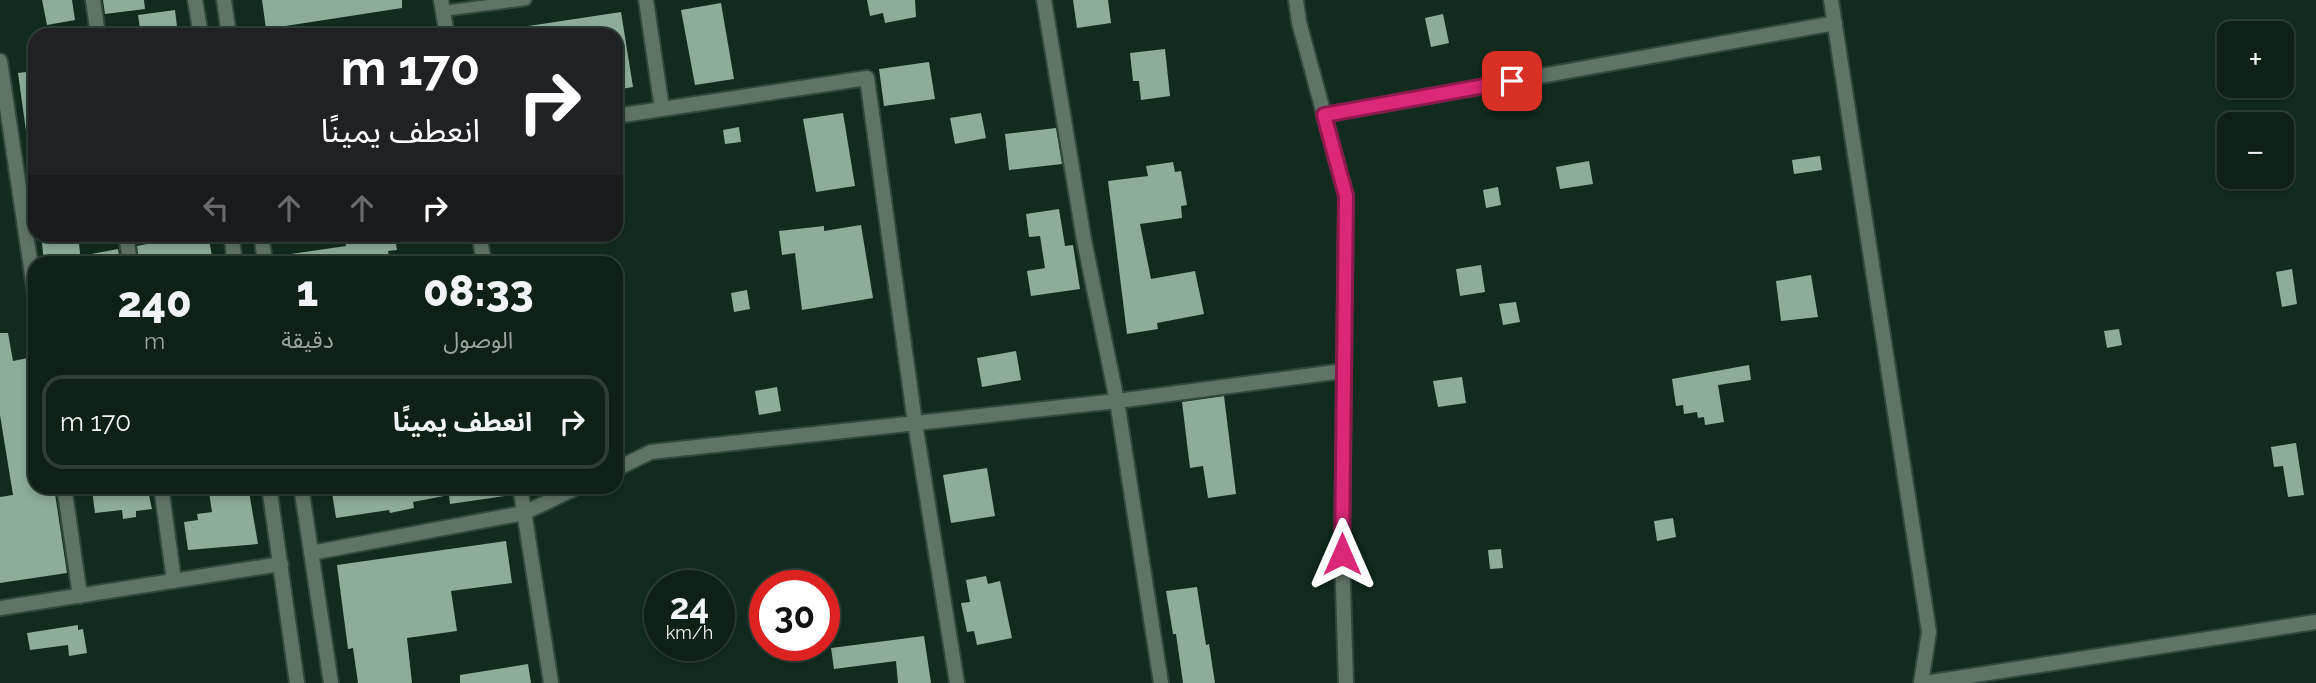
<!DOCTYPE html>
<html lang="ar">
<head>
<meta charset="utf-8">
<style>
  body { margin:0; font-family:Raleway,"Noto Sans Arabic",sans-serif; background:#1b2e23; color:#f1f3f6; direction:rtl; height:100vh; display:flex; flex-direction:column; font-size:26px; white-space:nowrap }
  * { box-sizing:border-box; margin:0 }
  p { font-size:23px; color:#9aa3a1 }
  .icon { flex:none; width:38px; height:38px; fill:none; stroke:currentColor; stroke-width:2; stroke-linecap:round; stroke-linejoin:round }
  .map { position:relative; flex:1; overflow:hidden; direction:ltr }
  .details { position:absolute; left:28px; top:256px; width:595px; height:238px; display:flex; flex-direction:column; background:#0d2116; border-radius:21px; box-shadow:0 4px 10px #0003,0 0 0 2px #2d3e35; direction:rtl }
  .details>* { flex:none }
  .banner { position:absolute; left:28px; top:28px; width:595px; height:214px; border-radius:21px; box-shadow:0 4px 10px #0003,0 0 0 2px #2d3e35; direction:rtl; background:#202124; color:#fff; overflow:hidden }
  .buttons { position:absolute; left:2217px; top:21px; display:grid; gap:14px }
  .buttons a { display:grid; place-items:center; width:77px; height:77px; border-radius:14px; background:#0d2116; box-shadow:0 4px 10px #0003,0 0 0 2px #2d3e35; font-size:35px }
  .speed { position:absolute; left:644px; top:570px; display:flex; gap:14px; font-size:35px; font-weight:700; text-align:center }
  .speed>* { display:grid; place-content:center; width:91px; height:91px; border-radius:50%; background:#0d2116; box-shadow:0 4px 10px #0003,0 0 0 2px #2d3e35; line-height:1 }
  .speed small { font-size:18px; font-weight:400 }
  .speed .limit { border:10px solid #d22; background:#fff; color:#111 }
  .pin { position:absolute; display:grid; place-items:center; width:60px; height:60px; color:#fff; margin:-30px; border-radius:14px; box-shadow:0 4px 10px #0006 }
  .me { position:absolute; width:77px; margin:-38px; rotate:0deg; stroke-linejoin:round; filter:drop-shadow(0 0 5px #0008) }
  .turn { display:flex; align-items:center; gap:24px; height:147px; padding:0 28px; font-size:32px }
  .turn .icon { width:91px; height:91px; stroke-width:2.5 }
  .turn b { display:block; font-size:49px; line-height:60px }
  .lanes { display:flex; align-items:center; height:66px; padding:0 28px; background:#0003; justify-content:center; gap:35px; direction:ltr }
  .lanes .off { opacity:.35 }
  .eta { display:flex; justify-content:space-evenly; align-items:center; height:119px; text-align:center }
  .eta b { font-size:42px; font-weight:800; line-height:49px }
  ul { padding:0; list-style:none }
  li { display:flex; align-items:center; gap:21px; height:94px; margin:0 14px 10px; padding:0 14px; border:4px solid #2d3e35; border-radius:21px }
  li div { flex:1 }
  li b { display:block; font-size:26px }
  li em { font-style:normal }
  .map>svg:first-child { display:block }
</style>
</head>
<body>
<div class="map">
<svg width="2316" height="683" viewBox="0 0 2316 683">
  <rect width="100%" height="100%" fill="#112c1e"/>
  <!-- building -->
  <path fill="#8dac9a" d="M 42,0 L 72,0 L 75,20 L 47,25 Z
    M 103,0 L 144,0 L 145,9 L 105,14 Z
    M 262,0 L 402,0 L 402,8 L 266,29 Z
    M 867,0 L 915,0 L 916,17 L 885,23 L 883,13 L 870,16 Z
    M 1073,0 L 1108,0 L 1111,23 L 1077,28 Z
    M 721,3 L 734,79 L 695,85 L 681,10 Z
    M 175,10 L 178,35 L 141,35 L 138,15 Z
    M 621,12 L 633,87 L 616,90 L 616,35 L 522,35 L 522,27 Z
    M 1443,14 L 1449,43 L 1431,47 L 1425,18 Z
    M 1165,49 L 1170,96 L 1141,100 L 1139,81 L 1133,81 L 1130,53 Z
    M 929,62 L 935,99 L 884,106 L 879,69 Z
    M 35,71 L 35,131 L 26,131 L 18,73 Z
    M 843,113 L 855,186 L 816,192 L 803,119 Z
    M 981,113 L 986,138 L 955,144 L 950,118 Z
    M 739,127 L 741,142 L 725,144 L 723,130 Z
    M 1056,128 L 1062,164 L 1009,170 L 1005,134 Z
    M 1820,156 L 1822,170 L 1794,174 L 1792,160 Z
    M 1589,161 L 1593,184 L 1560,189 L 1556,167 Z
    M 1173,162 L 1175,172 L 1181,171 L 1187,205 L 1181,206 L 1182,218 L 1140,224 L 1151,279 L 1195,271 L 1204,314 L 1157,323 L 1158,329 L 1127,334 L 1108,181 L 1148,176 L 1146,166 Z
    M 1498,187 L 1501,205 L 1486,208 L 1483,190 Z
    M 1059,209 L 1065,246 L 1073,245 L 1080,289 L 1031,296 L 1027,271 L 1045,268 L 1040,236 L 1029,237 L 1026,214 Z
    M 861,225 L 873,298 L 802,310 L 795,253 L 782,255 L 779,231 L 824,226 L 824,231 Z
    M 41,234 L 78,234 L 81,262 L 44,262 Z
    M 198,234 L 208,234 L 213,262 L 139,262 L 137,246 Z
    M 344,234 L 394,234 L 397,250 L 388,251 L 390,262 L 292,262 L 291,254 L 346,246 Z
    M 118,249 L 120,262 L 87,262 L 86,255 Z
    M 1481,265 L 1485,292 L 1460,296 L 1456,269 Z
    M 2292,269 L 2297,304 L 2282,307 L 2276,272 Z
    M 1811,275 L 1818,317 L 1781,321 L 1776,281 Z
    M 747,290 L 750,309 L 734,312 L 731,293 Z
    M 1516,302 L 1520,322 L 1503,325 L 1499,304 Z
    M 2119,329 L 2122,345 L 2107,348 L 2104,331 Z
    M 0,333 L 8,333 L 13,361 L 33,357 L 35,491 L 54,487 L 67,573 L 0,583 L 0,497 L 13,495 L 0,415 Z
    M 1016,351 L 1021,380 L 982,387 L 977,358 Z
    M 1749,365 L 1751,380 L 1718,385 L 1724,422 L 1705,425 L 1704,417 L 1698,418 L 1697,412 L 1684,414 L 1683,405 L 1676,406 L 1672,379 Z
    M 1462,377 L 1466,403 L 1438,407 L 1433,381 Z
    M 777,387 L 781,411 L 759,415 L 755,391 Z
    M 1224,396 L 1236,494 L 1208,498 L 1203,466 L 1190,468 L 1182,402 Z
    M 2296,443 L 2304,495 L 2288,497 L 2283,466 L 2274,467 L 2271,447 Z
    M 987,468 L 995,516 L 951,523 L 943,475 Z
    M 108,486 L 147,486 L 152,509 L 136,511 L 136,517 L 123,519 L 122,510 L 95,513 L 92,490 Z
    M 208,486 L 248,486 L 258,544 L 188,550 L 184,522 L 198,520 L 197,514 L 212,512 Z
    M 331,486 L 511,486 L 512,495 L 450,504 L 449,495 L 413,502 L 414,508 L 390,513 L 389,510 L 336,518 Z
    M 1673,518 L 1676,537 L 1657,541 L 1654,521 Z
    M 506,541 L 512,583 L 451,591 L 457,631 L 407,638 L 412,683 L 358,683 L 353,648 L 348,649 L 337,565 Z
    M 1501,549 L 1503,568 L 1490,569 L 1488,550 Z
    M 986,576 L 988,584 L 1000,581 L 1012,638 L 977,645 L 974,631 L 967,632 L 961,603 L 970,602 L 966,580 Z
    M 1197,587 L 1206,645 L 1209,644 L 1215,683 L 1183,683 L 1176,634 L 1173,634 L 1166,591 Z
    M 78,625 L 78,630 L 83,629 L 87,653 L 69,656 L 68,645 L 30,650 L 27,633 Z
    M 924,636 L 931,683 L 898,683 L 896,661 L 834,669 L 831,648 Z
    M 528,664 L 531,683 L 460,683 L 460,675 Z"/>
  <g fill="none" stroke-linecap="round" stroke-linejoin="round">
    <defs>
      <path id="service" d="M 443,11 L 526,0"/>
      <path id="minor" d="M 93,0 L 98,35
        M 441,0 L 447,35
        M 646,0 L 662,109
        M 1044,0 L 1084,240 L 1117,401 L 1161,683
        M 1296,0 L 1299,22 L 1346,196 L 1342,554 L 1346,683
        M 1831,0 L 1929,632 L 1921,683
        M 0,61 L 35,294
        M 1324,115 L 1835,23
        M 616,116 L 867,78 L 915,423 L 957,683
        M 126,234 L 130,262
        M 479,234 L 484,262
        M 616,469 L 651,452 L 1117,401 L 1343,371
        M 64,486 L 80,596
        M 161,486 L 174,581
        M 520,486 L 551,683
        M 311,553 L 524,513 L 580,486
        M 0,608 L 281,564
        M 1925,683 L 2316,622"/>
      <path id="tertiary" d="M 195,0 L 201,35
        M 224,0 L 229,35
        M 231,234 L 235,262
        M 261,234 L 265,262
        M 269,486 L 297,683
        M 301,486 L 331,683"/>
    </defs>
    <!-- service casing -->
    <use href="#service" stroke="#30493c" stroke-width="14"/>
    <!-- minor casing -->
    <use href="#minor" stroke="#30493c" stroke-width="18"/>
    <!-- tertiary casing -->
    <use href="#tertiary" stroke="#30493c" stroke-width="18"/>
    <!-- service -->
    <use href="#service" stroke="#5f7467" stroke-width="10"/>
    <!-- minor -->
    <use href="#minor" stroke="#5f7467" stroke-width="14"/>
    <!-- tertiary -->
    <use href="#tertiary" stroke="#5f7467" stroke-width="14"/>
  </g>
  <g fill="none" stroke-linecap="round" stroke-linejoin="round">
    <defs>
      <path id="route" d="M 1342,554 L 1346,196 L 1324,115 L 1512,81"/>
    </defs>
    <!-- route casing -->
    <use href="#route" stroke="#8e194d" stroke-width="18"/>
    <!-- route -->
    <use href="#route" stroke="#db2777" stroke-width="12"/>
  </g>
</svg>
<div class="buttons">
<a>+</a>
<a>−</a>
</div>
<div class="speed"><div>24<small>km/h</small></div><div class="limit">30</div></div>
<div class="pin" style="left:1512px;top:81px;background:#d93025"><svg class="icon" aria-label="arrive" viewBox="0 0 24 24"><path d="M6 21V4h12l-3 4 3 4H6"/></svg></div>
<svg class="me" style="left:1342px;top:554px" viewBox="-20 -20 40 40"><path d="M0-17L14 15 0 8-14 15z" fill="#db2777" stroke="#fff" stroke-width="4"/></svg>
<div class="banner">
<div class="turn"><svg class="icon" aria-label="right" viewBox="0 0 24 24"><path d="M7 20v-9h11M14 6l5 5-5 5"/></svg><div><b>170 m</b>انعطف يمينًا</div></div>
<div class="lanes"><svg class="icon off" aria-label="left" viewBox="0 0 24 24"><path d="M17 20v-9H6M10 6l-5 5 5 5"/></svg><svg class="icon off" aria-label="ahead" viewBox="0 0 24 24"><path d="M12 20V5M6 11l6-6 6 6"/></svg><svg class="icon off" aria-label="ahead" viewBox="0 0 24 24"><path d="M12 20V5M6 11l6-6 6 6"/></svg><svg class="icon" aria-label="right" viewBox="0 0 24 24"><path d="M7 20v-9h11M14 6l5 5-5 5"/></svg></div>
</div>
<section class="details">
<div class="eta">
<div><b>08:33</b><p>الوصول</p></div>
<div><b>1</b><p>دقيقة</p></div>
<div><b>240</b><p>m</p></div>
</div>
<ul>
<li><svg class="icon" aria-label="right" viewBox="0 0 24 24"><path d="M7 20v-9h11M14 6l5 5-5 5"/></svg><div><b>انعطف يمينًا</b></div><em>170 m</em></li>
</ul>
</section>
</div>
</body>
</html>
